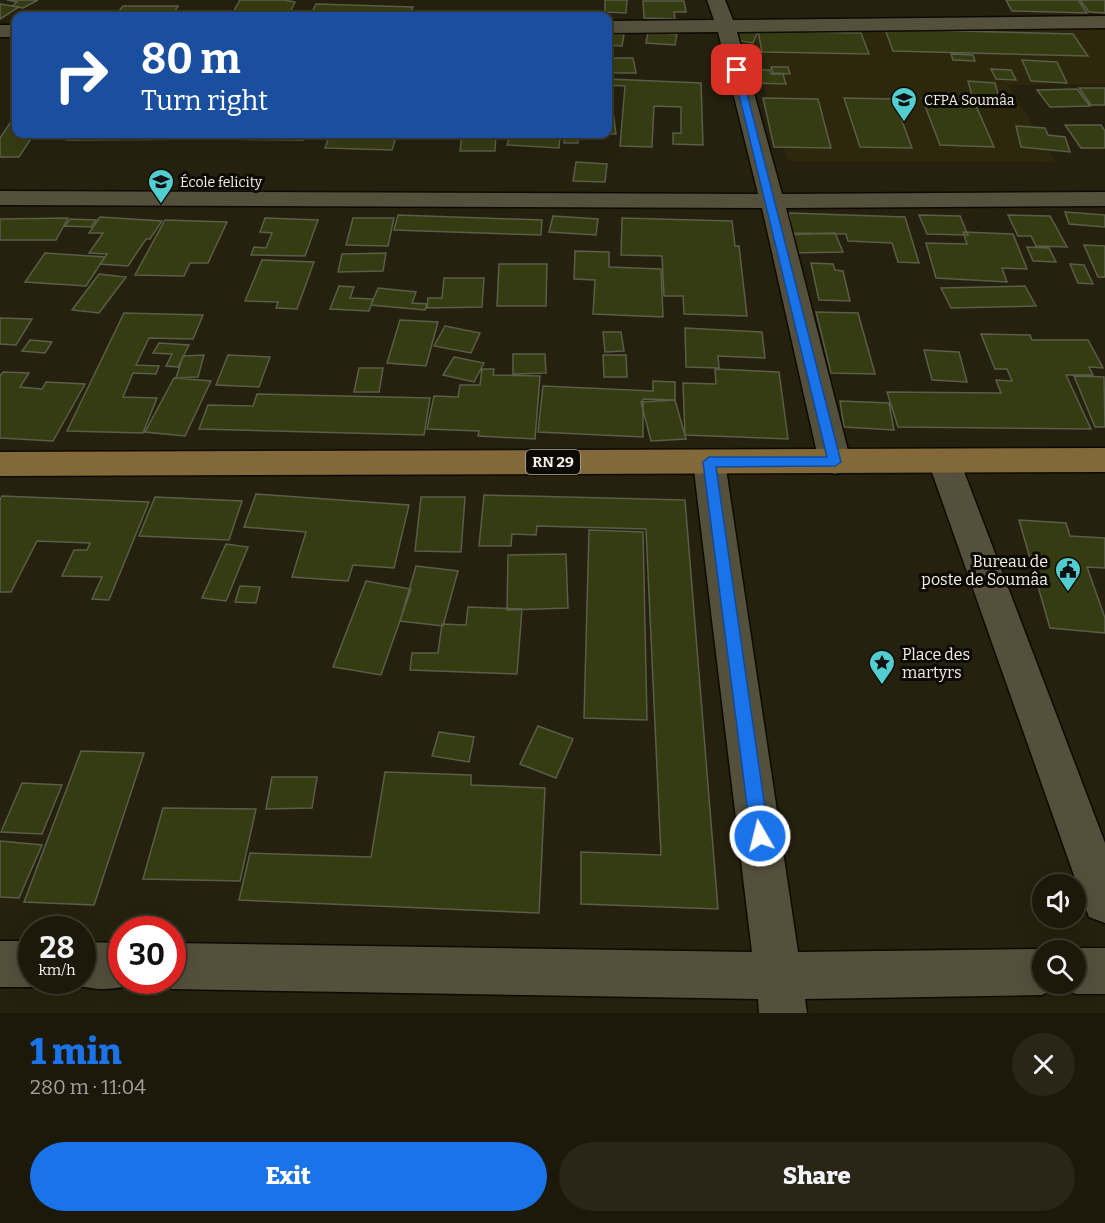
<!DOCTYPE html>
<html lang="en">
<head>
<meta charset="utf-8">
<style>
  body { margin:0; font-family:Bitter,serif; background:#292618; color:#f1f3f6; height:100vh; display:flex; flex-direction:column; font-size:22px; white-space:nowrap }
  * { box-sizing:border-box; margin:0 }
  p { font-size:20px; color:#a0a09c }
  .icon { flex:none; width:33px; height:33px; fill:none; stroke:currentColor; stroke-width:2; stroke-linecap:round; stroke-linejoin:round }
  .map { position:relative; height:1013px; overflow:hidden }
  .details { display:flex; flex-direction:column; background:#1c190a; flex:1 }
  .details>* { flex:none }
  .banner { position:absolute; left:12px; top:12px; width:600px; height:126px; border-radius:12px; box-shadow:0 6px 24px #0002,0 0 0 2px #3a382b; background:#1a4fa0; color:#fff; overflow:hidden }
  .controls { position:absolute; left:1032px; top:874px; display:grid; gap:12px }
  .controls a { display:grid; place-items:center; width:54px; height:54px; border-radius:50%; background:#1c190a; box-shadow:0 6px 24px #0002,0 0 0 2px #3a382b; font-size:30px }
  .speed { position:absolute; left:18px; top:916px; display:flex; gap:12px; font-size:30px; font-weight:700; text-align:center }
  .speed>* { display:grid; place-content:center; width:78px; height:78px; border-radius:50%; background:#1c190a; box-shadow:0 6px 24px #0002,0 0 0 2px #3a382b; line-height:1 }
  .speed small { font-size:15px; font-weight:400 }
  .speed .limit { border:9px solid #d22; background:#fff; color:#111 }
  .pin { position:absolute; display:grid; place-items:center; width:51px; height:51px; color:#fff; margin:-26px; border-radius:12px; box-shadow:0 3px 9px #0006 }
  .me { position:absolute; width:66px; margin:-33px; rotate:352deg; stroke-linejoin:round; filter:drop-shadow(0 0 4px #0008) }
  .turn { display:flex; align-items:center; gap:21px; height:126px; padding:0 30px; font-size:27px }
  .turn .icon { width:78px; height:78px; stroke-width:2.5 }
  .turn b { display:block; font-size:42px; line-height:51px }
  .round { display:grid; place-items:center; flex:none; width:63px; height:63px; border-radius:32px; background:#292618 }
  .headline { display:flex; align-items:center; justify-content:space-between; height:102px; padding:0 30px }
  h1 { font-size:36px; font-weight:800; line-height:45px; color:#1a73e8 }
  .primary-button { display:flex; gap:12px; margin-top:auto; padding:12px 30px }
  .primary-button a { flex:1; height:69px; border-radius:36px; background:#1a73e8; color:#fff; font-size:24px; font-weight:800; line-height:69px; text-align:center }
  .primary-button a+a { background:#292618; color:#f1f3f6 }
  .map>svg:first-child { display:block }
</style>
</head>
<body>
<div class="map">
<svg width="1105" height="1013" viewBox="0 0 1105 1013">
  <rect width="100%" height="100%" fill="#25210e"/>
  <!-- built -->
  <path fill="#2d270c" d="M 1105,28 L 1105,84 L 1008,85 L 1056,162 L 788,161 L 744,30 Z"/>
  <!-- building -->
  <path fill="#363c11" stroke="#595e49" stroke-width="1.5" d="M 7,0 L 38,0 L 23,8 L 12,6 L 17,2 Z
    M 240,0 L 284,0 L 295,2 L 288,16 L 231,16 Z
    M 605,0 L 627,0 L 626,13 L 605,12 Z
    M 1006,0 L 1078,0 L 1087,13 L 1012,11 Z
    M 1080,0 L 1105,0 L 1105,13 L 1089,12 Z
    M 643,1 L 684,1 L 686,12 L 674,12 L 675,19 L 644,18 Z
    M 0,4 L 19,7 L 0,19 Z
    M 316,4 L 413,7 L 410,16 L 306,16 L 323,16 L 324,13 L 312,12 Z
    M 123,6 L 178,6 L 172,16 L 115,16 Z
    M 739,29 L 758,31 L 753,43 L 734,40 Z
    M 885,29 L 1073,34 L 1088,56 L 893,51 Z
    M 758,31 L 861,33 L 869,54 L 762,52 Z
    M 648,32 L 677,34 L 675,45 L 646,43 Z
    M 608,33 L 624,34 L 622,46 L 608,45 Z
    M 951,54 L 973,55 L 975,61 L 953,60 Z
    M 608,58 L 633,58 L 636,73 L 608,73 Z
    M 1022,60 L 1057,62 L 1067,83 L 1031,81 Z
    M 771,67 L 788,67 L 790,74 L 773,73 Z
    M 991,69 L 1011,70 L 1016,80 L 996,79 Z
    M 750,70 L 770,70 L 771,74 L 783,74 L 786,84 L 753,83 Z
    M 608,79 L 701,83 L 703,145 L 673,144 L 673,133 L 681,133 L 681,107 L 654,106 L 652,147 L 620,146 L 625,86 L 608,85 Z
    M 968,81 L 995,83 L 999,98 L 972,96 Z
    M 1079,88 L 1105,88 L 1105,105 L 1091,105 Z
    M 1077,89 L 1090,106 L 1050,107 L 1037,90 Z
    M 763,98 L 818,99 L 831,148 L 774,147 Z
    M 844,98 L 894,99 L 912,148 L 860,147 Z
    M 922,98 L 973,99 L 994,147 L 940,145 Z
    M 608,112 L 613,112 L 616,134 L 579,134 L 608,134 Z
    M 16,114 L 16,134 L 34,134 L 19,157 L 0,157 L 0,138 Z
    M 1065,125 L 1101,125 L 1105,131 L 1105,148 L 1081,148 Z
    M 1016,126 L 1045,128 L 1048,135 L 1065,137 L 1070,152 L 1021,147 Z
    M 71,134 L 215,134 L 213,139 L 67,140 Z
    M 223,134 L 305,134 L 303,140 L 221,139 Z
    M 330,134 L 397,134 L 392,150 L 325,148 Z
    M 462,134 L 496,134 L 495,151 L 460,151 Z
    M 564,134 L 578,134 L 578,143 L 564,143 Z
    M 510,135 L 560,137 L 559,148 L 507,145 Z
    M 576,162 L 607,164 L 605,182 L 573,181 Z
    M 1065,212 L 1105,215 L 1105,227 L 1069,224 Z
    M 789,213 L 905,217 L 919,263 L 898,262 L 892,243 L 848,241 L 846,234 L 792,233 Z
    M 398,215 L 542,220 L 541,235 L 394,230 Z
    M 919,215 L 960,216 L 968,235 L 927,234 Z
    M 1008,215 L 1050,216 L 1067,247 L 1036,246 L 1031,236 L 1018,236 Z
    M 553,216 L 598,219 L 596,235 L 549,232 Z
    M 100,217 L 162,221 L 150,239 L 146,239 L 128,266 L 100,264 L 107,254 L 89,253 L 103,233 L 89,233 Z
    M 68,218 L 56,240 L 0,240 L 0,219 Z
    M 265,218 L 318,220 L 305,256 L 251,255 L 254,247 L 266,248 L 272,233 L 260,232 Z
    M 353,218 L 394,218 L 388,246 L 346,245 Z
    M 622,218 L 732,221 L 735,246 L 739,246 L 747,316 L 684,314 L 683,296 L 664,296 L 662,256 L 621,255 Z
    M 70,219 L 96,220 L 91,227 L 65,226 Z
    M 165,220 L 227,222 L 208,263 L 190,263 L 184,276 L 135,275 Z
    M 963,232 L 1013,234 L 1027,269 L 1002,268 L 1007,282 L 936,278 L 926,243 L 967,244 Z
    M 835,233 L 843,252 L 791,253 L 784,235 Z
    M 1084,245 L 1105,246 L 1105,277 L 1098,277 Z
    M 1027,247 L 1049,248 L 1056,262 L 1033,261 Z
    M 575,251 L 609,252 L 609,267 L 661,269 L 663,317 L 593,314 L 595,280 L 574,279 Z
    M 45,253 L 105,257 L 86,286 L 25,282 Z
    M 386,253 L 383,271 L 338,272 L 342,254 Z
    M 262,260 L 314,262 L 297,309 L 276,308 L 278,302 L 245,301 Z
    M 811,263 L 833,264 L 835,270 L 843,271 L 850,301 L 819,300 Z
    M 499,264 L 547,264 L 546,306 L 497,306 Z
    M 1070,264 L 1084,265 L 1093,284 L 1078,283 Z
    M 99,274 L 126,277 L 99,313 L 72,310 Z
    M 444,278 L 484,278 L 482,307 L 427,308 L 428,298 L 442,298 Z
    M 339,286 L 354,287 L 350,298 L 373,299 L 369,311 L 330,309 Z
    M 1025,286 L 1036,306 L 951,308 L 941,288 Z
    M 378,288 L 416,292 L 412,303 L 427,304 L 425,310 L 371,305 Z
    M 816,312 L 858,313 L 875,374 L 831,373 Z
    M 124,313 L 203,315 L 193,339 L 149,338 L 136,365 L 159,366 L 156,374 L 133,373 L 123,397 L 157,398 L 143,433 L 67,431 Z
    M 0,318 L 32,319 L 16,345 L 0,344 Z
    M 400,320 L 438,322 L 426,366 L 387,363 Z
    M 445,326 L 480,333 L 471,353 L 434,346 Z
    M 685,328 L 762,332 L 765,358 L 718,356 L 719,368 L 686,367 Z
    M 603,332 L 621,332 L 624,351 L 605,352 Z
    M 981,334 L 1030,335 L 1032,340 L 1088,340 L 1103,368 L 1089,367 L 1093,375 L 1066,375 L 1091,429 L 898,427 L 887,392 L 1001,393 L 996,380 L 1012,381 L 1007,369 L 995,369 Z
    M 30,340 L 52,342 L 45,353 L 22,351 Z
    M 159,343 L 189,345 L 178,367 L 166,366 L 172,354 L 153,353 Z
    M 924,350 L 959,352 L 967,382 L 932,380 Z
    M 513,354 L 545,354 L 546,373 L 513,374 Z
    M 204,355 L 198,377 L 176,378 L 183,356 Z
    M 228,355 L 270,357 L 259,387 L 216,385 Z
    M 603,355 L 626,355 L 627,377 L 604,377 Z
    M 454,357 L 484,363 L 474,382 L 443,375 Z
    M 359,368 L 383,368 L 379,392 L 354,392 Z
    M 482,369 L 494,369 L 493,375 L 540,376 L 535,439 L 478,436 L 479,431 L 427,429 L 434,396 L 458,397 L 460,385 L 480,385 Z
    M 715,369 L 779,372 L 788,439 L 685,435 L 683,383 L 716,384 Z
    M 3,372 L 29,373 L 20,387 L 42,389 L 46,382 L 85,384 L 53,441 L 0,438 L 0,376 Z
    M 1074,376 L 1104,377 L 1105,427 L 1095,427 Z
    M 174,378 L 211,381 L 185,436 L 145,432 Z
    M 653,381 L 675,382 L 675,400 L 643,399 L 643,437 L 538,432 L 543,386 L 653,391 Z
    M 257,394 L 430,398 L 424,435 L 199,429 L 208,405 L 253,406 Z
    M 675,400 L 686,439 L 651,441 L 641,402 Z
    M 840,401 L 889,403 L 894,430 L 844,427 Z
    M 256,494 L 409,505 L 394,568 L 353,565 L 348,581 L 292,577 L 306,532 L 244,527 Z
    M 484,495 L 685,500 L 718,909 L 581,904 L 581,852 L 661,855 L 646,529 L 537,526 L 536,535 L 512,534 L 511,546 L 479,546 Z
    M 2,496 L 149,502 L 109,600 L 92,599 L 102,577 L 62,576 L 74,550 L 87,550 L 90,543 L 37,541 L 11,592 L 0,592 L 0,500 Z
    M 155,497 L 242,501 L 229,540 L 139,536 Z
    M 421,497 L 465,497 L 461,552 L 415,551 Z
    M 1019,520 L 1066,523 L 1070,536 L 1105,538 L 1105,568 L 1087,567 L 1105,618 L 1105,633 L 1050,628 Z
    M 589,530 L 643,532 L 647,720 L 584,718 Z
    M 226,544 L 248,547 L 226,601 L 202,598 Z
    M 566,554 L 568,608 L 507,610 L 508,555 Z
    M 416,566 L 458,571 L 443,626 L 400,621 Z
    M 366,581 L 411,589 L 381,675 L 333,667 Z
    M 240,586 L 260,587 L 256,603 L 235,602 Z
    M 468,607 L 522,609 L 517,674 L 410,670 L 412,653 L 438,653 L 442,624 L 466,625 Z
    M 538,726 L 573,739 L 556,778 L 520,764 Z
    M 439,732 L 474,737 L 469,762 L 432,756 Z
    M 81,751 L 144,753 L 94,905 L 24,902 Z
    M 385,772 L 471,775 L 471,785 L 545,788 L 539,913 L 239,900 L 250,853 L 371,857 Z
    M 272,777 L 317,777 L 312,808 L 266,809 Z
    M 22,783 L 62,785 L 42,834 L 1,832 Z
    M 163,808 L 256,809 L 240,881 L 143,879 Z
    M 0,841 L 42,845 L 19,898 L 0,897 Z"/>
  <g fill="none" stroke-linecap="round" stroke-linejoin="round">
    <defs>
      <path id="street" d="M 707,0 L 725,0 L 733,20 L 1105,16 L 1105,28 L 737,32 L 782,194 L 1105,192 L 1105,206 L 786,208 L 851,462 L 846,470 L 835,474 L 824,470 L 819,462 L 762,208 L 0,205 L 0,191 L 758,194 L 718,32 L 608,33 L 608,21 L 714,20 Z
        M 0,25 L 16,25 L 16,37 L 0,37 Z
        M 944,449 L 955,453 L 960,461 L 1105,843 L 1105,923 L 1089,917 L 1083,901 L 928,461 L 933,453 Z
        M 709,450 L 720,454 L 725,462 L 798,952 L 1042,949 L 1047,951 L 1042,951 L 1042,984 L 1076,984 L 1076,951 L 1068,951 L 1076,948 L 1105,948 L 1105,994 L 1076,994 L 1059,986 L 1042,995 L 805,999 L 807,1013 L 759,1013 L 758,999 L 172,989 L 156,982 L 172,981 L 172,943 L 752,952 L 693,462 L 698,454 Z
        M 0,941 L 32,941 L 32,981 L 47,981 L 32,987 L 0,987 Z
        M 82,942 L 122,943 L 122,981 L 138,982 C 115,992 89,991 66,981 L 82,981 Z"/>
      <path id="primary" d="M 1105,448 L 1105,472 L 0,476 L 0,452 Z"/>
    </defs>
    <!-- street casing -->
    <use href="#street" stroke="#0e0a00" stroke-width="3"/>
    <!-- primary casing -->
    <use href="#primary" stroke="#0e0a00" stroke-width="3"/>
    <!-- street -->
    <use href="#street" fill="#55503c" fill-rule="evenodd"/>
    <!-- primary -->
    <use href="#primary" fill="#836939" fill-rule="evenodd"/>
  </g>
  <!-- route -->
  <path fill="#1a73e8" stroke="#114b97" stroke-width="1.5" d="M 737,67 L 741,70 L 841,462 L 835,466 L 716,467 L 769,836 L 766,842 L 760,844 L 754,842 L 751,836 L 703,462 L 709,457 L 827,457 L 733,70 Z"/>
  <!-- icons -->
  <defs>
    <symbol id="university-pin" viewBox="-11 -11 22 30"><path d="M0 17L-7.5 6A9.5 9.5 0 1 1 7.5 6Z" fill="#52cdd0" stroke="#0c0a04"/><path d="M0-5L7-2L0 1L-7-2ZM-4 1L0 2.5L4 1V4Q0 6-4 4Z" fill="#111"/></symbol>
    <symbol id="school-pin" viewBox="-11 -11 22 30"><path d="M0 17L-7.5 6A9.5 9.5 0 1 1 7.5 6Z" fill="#52cdd0" stroke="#0c0a04"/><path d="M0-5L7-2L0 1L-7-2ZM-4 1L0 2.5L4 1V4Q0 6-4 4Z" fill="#111"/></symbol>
    <symbol id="civic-pin" viewBox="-11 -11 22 30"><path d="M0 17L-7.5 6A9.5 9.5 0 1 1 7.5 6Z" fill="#52cdd0" stroke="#0c0a04"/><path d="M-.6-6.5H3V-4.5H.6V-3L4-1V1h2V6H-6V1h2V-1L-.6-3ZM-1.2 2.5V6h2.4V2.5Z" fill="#111"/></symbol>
    <symbol id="sight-pin" viewBox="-11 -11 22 30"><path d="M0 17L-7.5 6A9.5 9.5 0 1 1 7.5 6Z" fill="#52cdd0" stroke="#0c0a04"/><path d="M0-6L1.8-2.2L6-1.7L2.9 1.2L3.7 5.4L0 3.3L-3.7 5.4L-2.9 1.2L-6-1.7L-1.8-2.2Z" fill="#111"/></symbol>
  </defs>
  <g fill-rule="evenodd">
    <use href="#university-pin" x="889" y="85" width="30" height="40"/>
    <use href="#school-pin" x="146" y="167" width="30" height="40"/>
    <use href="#civic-pin" x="1053" y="555" width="30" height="40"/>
    <use href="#sight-pin" x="867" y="648" width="30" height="40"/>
  </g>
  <g text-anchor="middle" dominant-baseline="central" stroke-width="6" stroke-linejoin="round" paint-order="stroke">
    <!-- far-poi labels -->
    <g font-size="14" fill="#f3f1e4" stroke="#0c0a04" text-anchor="start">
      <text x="924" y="100">CFPA Soumâa</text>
      <text x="180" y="182">École felicity</text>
    </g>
    <!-- shield labels -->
    <rect fill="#0c0a04" stroke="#aeaca1" stroke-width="1.5" x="526" y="450" width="54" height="24" rx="4.5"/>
    <g font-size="15" font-weight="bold" fill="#f3f1e4">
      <text x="553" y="462">RN 29</text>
    </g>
    <!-- poi labels -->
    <g font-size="16" fill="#f3f1e4" stroke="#0c0a04" text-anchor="end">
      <text x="1048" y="561">Bureau de<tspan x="1048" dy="18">poste de Soumâa</tspan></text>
      <text x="902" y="654" text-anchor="start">Place des<tspan x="902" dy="18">martyrs</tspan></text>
    </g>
  </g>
</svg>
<div class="controls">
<a><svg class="icon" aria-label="sound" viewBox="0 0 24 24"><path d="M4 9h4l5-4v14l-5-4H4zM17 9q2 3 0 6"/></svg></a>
<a><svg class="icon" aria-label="search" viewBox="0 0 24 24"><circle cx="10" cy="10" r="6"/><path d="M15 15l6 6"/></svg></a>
</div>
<div class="speed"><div>28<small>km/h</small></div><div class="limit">30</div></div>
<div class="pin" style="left:737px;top:70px;background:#d93025"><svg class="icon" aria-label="arrive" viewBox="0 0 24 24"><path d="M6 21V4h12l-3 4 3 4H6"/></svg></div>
<svg class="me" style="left:760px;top:836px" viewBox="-20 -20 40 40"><circle r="17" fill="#1a73e8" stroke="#fff" stroke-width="3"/><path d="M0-11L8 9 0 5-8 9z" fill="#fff"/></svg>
<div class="banner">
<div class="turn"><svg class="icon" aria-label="right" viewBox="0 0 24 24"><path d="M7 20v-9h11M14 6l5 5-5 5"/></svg><div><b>80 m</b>Turn right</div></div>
</div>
</div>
<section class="details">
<div class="headline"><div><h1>1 min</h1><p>280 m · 11:04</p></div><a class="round"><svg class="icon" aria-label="close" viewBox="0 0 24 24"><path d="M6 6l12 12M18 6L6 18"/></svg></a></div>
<div class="primary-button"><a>Exit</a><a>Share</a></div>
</section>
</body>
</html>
